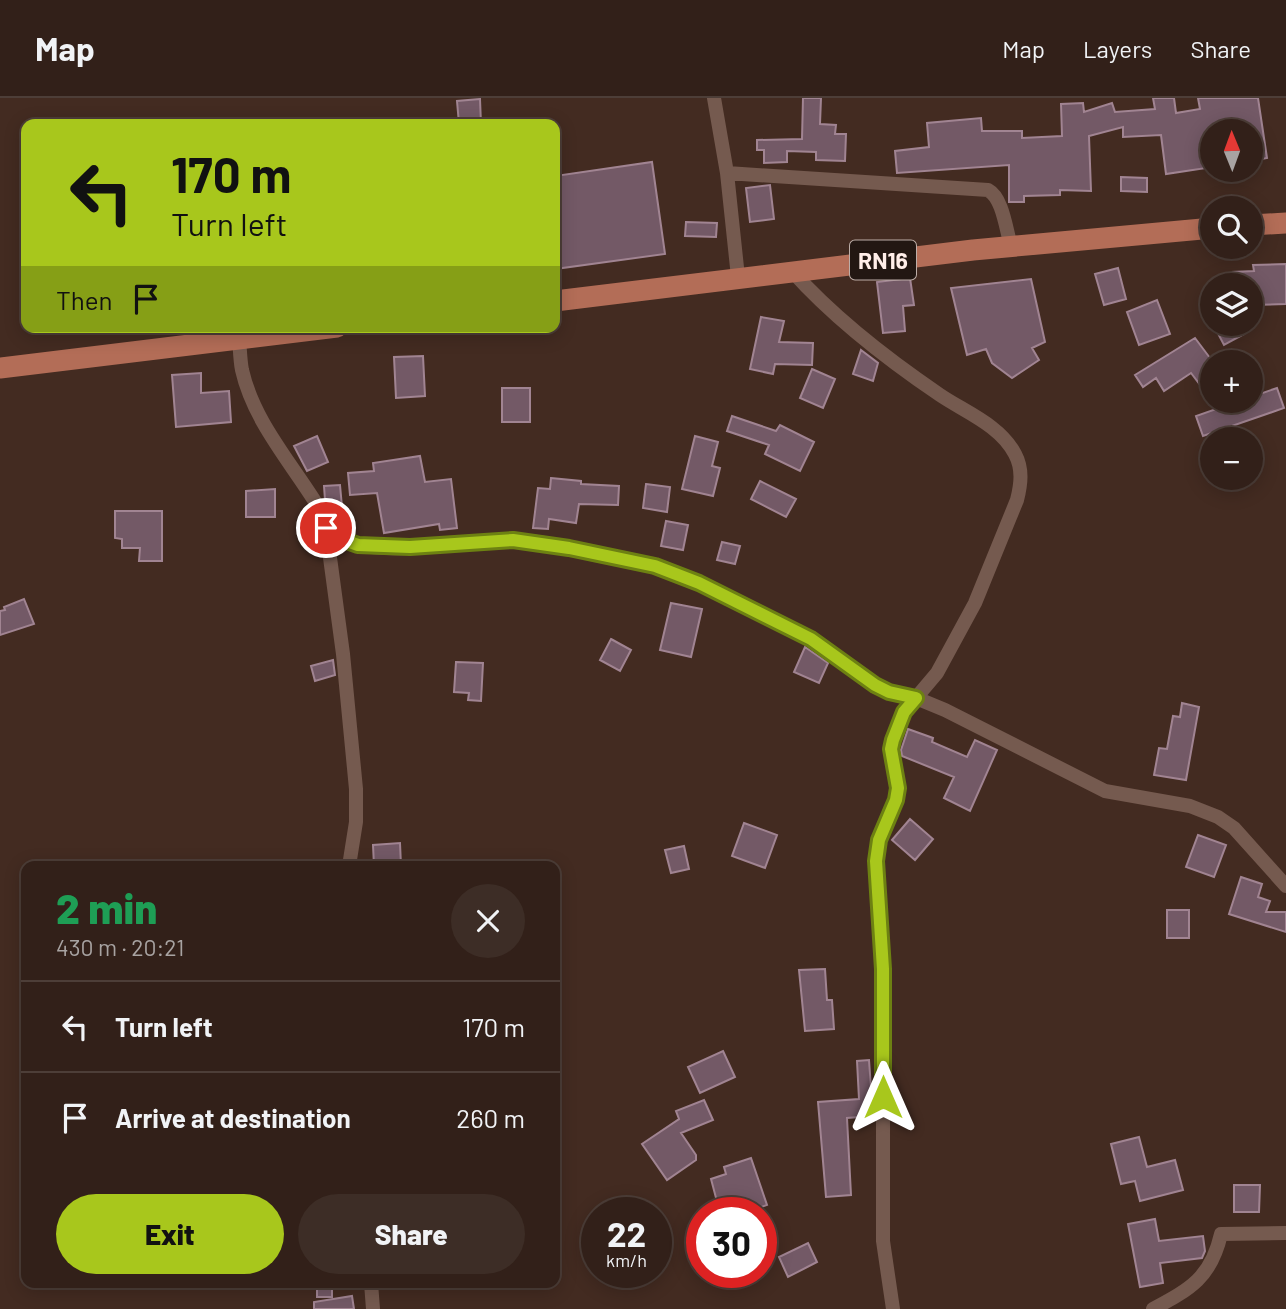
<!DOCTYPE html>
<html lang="en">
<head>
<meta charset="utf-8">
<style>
  body { margin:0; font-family:Barlow,sans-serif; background:#3d2d26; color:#f1f3f6; height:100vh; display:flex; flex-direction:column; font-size:26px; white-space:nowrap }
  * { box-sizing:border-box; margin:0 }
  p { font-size:23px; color:#a8a3a2 }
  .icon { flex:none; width:38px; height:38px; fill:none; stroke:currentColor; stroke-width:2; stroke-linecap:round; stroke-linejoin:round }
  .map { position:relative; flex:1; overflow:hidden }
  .sheet { position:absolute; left:21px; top:763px; width:539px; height:427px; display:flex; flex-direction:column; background:#322019; border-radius:14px; box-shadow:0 4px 18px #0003,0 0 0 2px #4d3e38 }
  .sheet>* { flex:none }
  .top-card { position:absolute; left:21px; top:21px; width:539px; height:214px; border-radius:14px; box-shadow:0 4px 18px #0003,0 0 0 2px #4d3e38; background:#a8c71c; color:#111; overflow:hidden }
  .needle { width:46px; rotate:359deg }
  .fabs { position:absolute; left:1200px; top:21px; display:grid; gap:14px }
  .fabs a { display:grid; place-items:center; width:63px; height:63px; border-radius:50%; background:#322019; box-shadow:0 4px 18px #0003,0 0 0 2px #4d3e38; font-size:35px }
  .speed { position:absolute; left:581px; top:1099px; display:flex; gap:14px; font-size:35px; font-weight:700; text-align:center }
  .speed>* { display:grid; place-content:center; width:91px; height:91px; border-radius:50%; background:#322019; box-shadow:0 4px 18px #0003,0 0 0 2px #4d3e38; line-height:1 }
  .speed small { font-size:18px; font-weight:400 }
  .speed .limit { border:10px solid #d22; background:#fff; color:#111 }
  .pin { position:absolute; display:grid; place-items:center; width:60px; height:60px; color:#fff; margin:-30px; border:4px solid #fff; border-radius:50%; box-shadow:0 2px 7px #0007 }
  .me { position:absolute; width:77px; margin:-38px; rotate:0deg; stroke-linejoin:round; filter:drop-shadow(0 0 5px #0008) }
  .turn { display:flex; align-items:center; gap:24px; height:147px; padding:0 35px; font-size:32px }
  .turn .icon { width:91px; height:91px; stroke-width:2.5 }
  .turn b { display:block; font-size:49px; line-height:60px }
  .then { display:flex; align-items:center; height:66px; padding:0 35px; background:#0003; gap:14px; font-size:26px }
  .round { display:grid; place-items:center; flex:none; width:74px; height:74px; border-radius:37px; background:#3d2d26 }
  .head { display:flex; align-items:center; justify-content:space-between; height:119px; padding:0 35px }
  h1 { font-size:42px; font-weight:800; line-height:52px; color:#1e9e55 }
  .cta { display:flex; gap:14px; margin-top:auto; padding:14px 35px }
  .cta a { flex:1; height:80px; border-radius:42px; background:#a8c71c; color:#111; font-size:28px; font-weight:800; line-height:80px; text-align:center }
  .cta a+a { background:#3d2d26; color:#f1f3f6 }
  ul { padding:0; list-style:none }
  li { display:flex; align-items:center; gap:21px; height:91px; padding:0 35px; border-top:2px solid #4d3e38 }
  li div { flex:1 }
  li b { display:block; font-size:26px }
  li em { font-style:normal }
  header { display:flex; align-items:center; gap:42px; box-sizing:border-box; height:98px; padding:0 35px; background:#322019; border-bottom:2px solid #4d3e38 }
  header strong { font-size:33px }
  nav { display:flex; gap:38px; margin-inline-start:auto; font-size:24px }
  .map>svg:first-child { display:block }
</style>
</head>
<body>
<header>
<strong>Map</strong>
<nav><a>Map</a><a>Layers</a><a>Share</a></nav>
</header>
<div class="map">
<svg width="1286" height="1211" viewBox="0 0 1286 1211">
  <rect width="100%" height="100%" fill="#432b21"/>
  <!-- building -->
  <path fill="#735966" stroke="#a18492" stroke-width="2" d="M 803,0 L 821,0 L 820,26 L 836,27 L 835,36 L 846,36 L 845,63 L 816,62 L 816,54 L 787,53 L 787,64 L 764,65 L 764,52 L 757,52 L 757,42 L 802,41 Z
    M 1153,0 L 1174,0 L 1176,15 L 1200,11 L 1198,0 L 1258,0 L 1267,60 L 1251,63 L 1251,33 L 1213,33 L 1213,69 L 1166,76 L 1161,37 L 1123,39 L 1123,29 L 1089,38 L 1091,93 L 1060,92 L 1060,97 L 1024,98 L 1024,104 L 1009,104 L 1009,67 L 897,75 L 895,53 L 929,49 L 927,25 L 981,20 L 982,33 L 1022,33 L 1022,40 L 1062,38 L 1061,6 L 1083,5 L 1084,14 L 1112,5 L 1115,14 L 1155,11 Z
    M 480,1 L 481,26 L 459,26 L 457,3 Z
    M 652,64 L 665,156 L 555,171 L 555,78 Z
    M 1121,79 L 1147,80 L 1147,94 L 1121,93 Z
    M 770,87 L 774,121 L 750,124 L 746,90 Z
    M 686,124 L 717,125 L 716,139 L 685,138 Z
    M 1286,166 L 1286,206 L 1251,207 L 1251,187 L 1232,187 L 1232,174 L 1254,173 L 1253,167 Z
    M 1118,170 L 1126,201 L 1104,207 L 1095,176 Z
    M 910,180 L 914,207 L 903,208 L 905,233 L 883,235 L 877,184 Z
    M 1031,181 L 1045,244 L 1032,250 L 1039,262 L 1012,280 L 992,265 L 986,251 L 967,257 L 951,190 Z
    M 1157,202 L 1170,236 L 1139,247 L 1127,214 Z
    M 761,219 L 784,223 L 779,244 L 813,245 L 812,267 L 775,266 L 773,276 L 750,271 Z
    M 1213,226 L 1238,226 L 1244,236 L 1224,247 Z
    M 1195,240 L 1213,264 L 1213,279 L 1201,288 L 1191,275 L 1164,293 L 1156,280 L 1143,289 L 1135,277 Z
    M 861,252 L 878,265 L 873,283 L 853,276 Z
    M 423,258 L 425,298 L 396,300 L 394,259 Z
    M 812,271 L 835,281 L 823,310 L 800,300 Z
    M 201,275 L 201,295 L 229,293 L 231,324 L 176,329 L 172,277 Z
    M 502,290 L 530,290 L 530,324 L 502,324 Z
    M 1277,290 L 1284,310 L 1203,338 L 1196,318 L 1239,303 L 1251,303 L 1251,299 Z
    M 732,318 L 776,333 L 780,327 L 814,344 L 800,373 L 765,356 L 769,347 L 727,333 Z
    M 317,338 L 328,364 L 307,373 L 294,348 Z
    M 695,338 L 718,344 L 712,368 L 720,370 L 713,398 L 682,391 Z
    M 420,358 L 425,384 L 451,381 L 457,430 L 440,432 L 439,426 L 384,435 L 377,395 L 350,397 L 348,375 L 374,373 L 373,365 Z
    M 551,380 L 581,383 L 581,386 L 619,388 L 618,407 L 579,406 L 576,425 L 549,421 L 548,431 L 533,430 L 538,390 L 550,391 Z
    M 760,383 L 796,401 L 786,419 L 751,401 Z
    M 646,386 L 670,389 L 667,414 L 643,410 Z
    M 340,387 L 342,409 L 329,410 L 325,402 L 324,388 Z
    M 275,391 L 275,419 L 246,419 L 246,393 Z
    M 115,413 L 162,413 L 162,463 L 139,463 L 140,450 L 122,450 L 122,441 L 115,440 Z
    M 666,423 L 688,427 L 683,452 L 661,448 Z
    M 722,444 L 740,448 L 735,466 L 717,462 Z
    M 24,501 L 34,526 L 0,537 L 0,513 L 5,512 L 4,509 Z
    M 671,505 L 702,511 L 691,559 L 660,552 Z
    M 611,541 L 631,552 L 620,573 L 600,562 Z
    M 805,549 L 828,565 L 819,585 L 794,574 Z
    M 333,562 L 335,577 L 315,583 L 311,568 Z
    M 456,564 L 483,565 L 481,603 L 468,602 L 469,595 L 454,594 Z
    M 1182,605 L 1199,609 L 1186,682 L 1154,677 L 1159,650 L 1167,651 L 1173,618 L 1180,619 Z
    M 908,631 L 933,640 L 932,644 L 967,659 L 975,642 L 997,652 L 970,713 L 944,700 L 954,679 L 902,658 L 901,652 Z
    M 910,721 L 933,741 L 915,762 L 892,742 Z
    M 744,725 L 777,737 L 765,770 L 732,758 Z
    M 1198,737 L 1226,747 L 1214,779 L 1186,769 Z
    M 400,745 L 401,768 L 374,768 L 373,747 Z
    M 684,748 L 689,771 L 671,775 L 665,752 Z
    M 1241,779 L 1262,786 L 1258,799 L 1270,803 L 1266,814 L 1286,814 L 1286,834 L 1229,816 Z
    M 1167,812 L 1189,812 L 1189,840 L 1167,840 Z
    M 825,871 L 827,902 L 832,902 L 834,931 L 805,933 L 799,872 Z
    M 723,953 L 735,979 L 700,995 L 688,969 Z
    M 869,962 L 873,1018 L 847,1020 L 851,1097 L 826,1099 L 818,1004 L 859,1001 L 857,963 Z
    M 704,1002 L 713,1022 L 681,1035 L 696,1057 L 696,1062 L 667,1082 L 642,1046 L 679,1021 L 676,1013 Z
    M 1139,1039 L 1147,1069 L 1175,1062 L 1183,1092 L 1140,1103 L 1135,1083 L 1121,1086 L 1111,1046 Z
    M 751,1060 L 767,1107 L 744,1115 L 720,1115 L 711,1081 L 726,1076 L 724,1069 Z
    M 1234,1087 L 1260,1087 L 1259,1114 L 1234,1114 Z
    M 1155,1121 L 1159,1143 L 1203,1138 L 1205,1153 L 1202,1160 L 1160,1165 L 1163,1185 L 1140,1189 L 1128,1126 Z
    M 808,1145 L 817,1164 L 788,1179 L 779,1159 Z
    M 317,1185 L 332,1185 L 332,1199 L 317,1199 Z
    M 352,1198 L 354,1211 L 314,1211 L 314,1204 Z"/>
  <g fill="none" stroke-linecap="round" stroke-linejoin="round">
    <!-- street -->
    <path stroke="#755a4f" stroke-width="14" d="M 714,0 L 727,75 L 738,179
      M 727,75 L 988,92 C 1003,100 1006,132 1011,148
      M 792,173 C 834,220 887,261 940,297 C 965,314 1000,327 1015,356 C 1023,371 1021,386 1017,402 L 975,505 L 937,575 L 904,614 L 891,651 L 898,690 L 896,703 L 879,742 L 876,763 L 883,871 L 883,1143 L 893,1211
      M 239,240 C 240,251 240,262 242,272 C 253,321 288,361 314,402 C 325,420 324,432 345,442 C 384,461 469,441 514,442 C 561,444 609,460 655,468 L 674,474 L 811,541 L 875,588 L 889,594 L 916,600 L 945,612 L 1105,693 L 1190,708 L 1218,719 L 1234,730 L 1286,788
      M 326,430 L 343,556 L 356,691 L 356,724 L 349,768
      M 371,1185 L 373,1211
      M 1153,1211 C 1190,1191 1211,1180 1221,1136 L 1286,1135"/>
    <!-- primary -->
    <path stroke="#b36d57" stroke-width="21" d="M 1251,127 L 1286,125
      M 555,203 L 973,152 L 1213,130
      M 0,270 L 337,229"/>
  </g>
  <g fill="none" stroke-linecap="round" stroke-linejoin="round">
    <defs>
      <path id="route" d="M 326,430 L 344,442 L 358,447 L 410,449 L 513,442 L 569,450 L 655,468 L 699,485 L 811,541 L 875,587 L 889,594 L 916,600 L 904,614 L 893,642 L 891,651 L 898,690 L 896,702 L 879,742 L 876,763 L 883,871 L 883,999"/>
    </defs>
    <!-- route casing -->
    <use href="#route" stroke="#6d8112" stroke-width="18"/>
    <!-- route -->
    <use href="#route" stroke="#a8c71c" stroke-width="12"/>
  </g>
  <g text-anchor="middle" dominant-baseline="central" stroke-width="5" stroke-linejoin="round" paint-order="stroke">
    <!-- shield labels -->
    <rect fill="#221712" stroke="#bdaea8" stroke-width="2" x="850" y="142.5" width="66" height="39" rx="5"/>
    <g font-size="23" font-weight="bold" fill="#ffeee8">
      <text x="883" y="162">RN16</text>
    </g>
  </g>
</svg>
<div class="fabs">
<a><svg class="needle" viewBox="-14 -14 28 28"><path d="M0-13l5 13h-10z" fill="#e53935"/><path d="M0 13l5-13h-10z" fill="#a8a3a2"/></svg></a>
<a><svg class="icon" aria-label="search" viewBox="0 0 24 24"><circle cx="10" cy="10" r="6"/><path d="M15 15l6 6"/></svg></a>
<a><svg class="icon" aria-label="layers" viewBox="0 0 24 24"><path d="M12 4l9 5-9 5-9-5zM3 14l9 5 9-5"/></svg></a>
<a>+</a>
<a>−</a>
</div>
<div class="speed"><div>22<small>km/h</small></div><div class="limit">30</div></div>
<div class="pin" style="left:326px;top:430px;background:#d93025"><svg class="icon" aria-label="arrive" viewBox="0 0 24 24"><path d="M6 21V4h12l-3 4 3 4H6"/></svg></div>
<svg class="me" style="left:883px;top:999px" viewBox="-20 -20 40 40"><path d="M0-17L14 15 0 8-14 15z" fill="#a8c71c" stroke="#fff" stroke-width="4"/></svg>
<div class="top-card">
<div class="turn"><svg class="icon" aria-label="left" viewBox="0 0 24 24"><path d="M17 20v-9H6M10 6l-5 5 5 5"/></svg><div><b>170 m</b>Turn left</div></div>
<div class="then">Then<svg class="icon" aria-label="arrive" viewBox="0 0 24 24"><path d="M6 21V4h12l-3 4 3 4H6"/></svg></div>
</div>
<section class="sheet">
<div class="head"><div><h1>2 min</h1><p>430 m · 20:21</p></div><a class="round"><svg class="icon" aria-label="close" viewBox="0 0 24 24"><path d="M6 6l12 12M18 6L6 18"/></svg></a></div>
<ul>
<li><svg class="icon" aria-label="left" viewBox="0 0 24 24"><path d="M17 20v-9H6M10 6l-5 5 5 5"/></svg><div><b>Turn left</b></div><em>170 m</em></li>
<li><svg class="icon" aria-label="arrive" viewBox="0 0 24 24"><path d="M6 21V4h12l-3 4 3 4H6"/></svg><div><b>Arrive at destination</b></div><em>260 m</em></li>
</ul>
<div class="cta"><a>Exit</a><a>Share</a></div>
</section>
</div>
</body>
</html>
